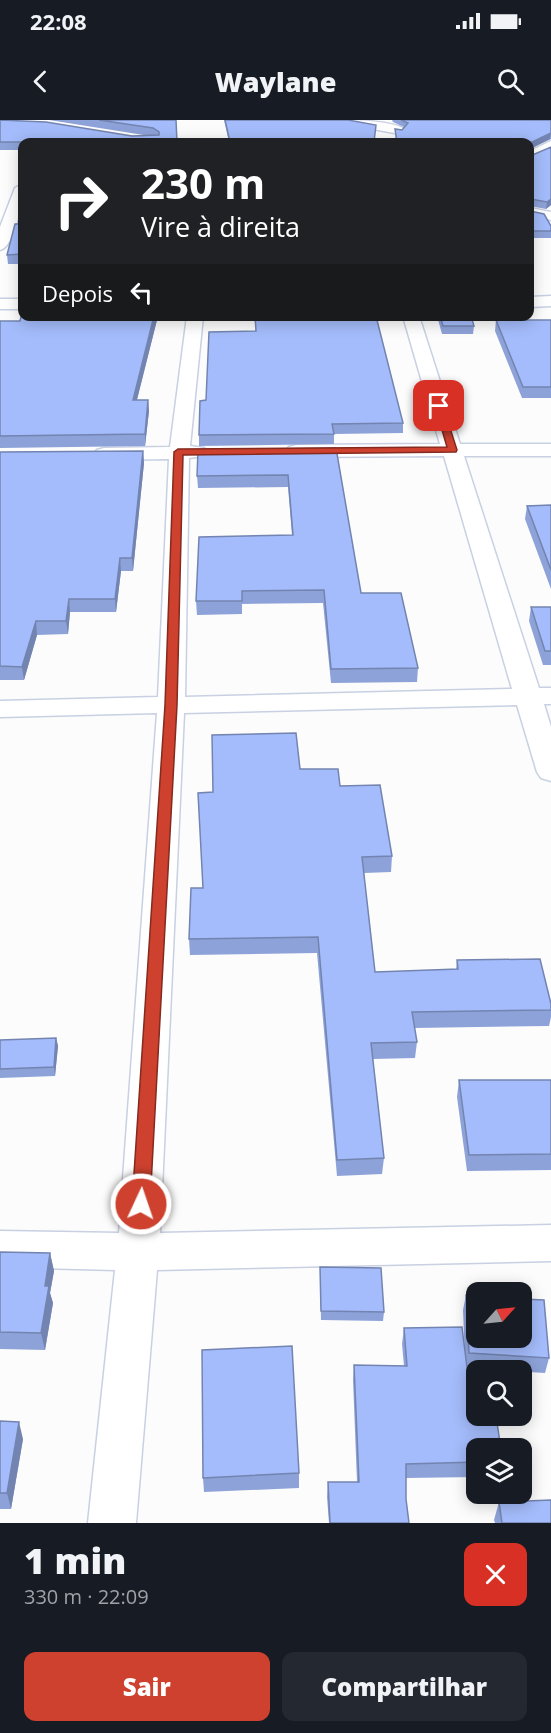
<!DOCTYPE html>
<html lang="pt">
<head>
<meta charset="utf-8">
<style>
  body { margin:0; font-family:"Open Sans",sans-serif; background:#242831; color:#f1f3f6; height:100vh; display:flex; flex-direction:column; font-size:22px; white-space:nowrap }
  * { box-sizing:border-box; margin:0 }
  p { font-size:20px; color:#9ea1a6 }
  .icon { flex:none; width:33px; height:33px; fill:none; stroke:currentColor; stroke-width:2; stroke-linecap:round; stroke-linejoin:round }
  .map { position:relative; height:1403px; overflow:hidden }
  .details { display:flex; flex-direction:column; background:#171b24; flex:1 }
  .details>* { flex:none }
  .guide { position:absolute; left:18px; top:18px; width:516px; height:183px; border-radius:12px; box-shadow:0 3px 15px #0003; background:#202124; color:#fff; overflow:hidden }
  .needle { width:39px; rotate:63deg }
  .controls { position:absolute; left:466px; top:1162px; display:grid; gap:12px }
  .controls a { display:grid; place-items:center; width:66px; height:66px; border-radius:12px; background:#171b24; box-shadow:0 3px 15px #0003; font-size:30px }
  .pin { position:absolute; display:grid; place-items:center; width:51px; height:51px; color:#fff; margin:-26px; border-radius:12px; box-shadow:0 3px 9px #0006 }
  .me { position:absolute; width:66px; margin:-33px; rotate:3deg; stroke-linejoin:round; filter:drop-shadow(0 0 4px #0008) }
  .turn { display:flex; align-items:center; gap:21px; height:126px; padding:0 24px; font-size:27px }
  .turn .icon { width:78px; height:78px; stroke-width:2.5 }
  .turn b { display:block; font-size:42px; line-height:51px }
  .then { display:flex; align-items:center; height:57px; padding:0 24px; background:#0003; gap:12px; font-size:22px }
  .round { display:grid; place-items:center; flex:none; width:63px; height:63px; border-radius:12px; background:#242831 }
  .head { display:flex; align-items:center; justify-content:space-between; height:102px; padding:0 24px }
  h1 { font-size:36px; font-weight:800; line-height:45px }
  .primary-button { display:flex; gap:12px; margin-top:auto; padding:12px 24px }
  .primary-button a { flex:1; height:69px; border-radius:12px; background:#cd412e; color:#fff; font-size:24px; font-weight:800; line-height:69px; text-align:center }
  .primary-button a+a { background:#242831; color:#f1f3f6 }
  .status { display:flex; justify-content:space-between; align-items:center; height:42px; padding:0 30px; background:#171b24; direction:ltr }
  .status svg { height:16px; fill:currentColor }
  header { display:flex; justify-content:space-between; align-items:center; height:78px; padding:0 24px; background:#171b24; font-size:27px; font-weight:800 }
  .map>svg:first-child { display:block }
</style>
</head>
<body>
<div class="status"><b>22:08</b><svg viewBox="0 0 49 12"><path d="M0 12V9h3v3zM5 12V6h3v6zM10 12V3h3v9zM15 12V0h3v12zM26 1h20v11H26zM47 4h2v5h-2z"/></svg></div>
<header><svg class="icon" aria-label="back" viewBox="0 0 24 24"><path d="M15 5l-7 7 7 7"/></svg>Waylane<svg class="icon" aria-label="search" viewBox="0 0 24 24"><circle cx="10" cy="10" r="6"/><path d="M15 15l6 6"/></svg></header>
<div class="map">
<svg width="551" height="1403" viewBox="0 0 551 1403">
  <rect width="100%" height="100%" fill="#fcfcfc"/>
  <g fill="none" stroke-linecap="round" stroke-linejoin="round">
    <defs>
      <path id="street" d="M 333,0 C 351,0 393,0 406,10 L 400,14 L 339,3 Z
        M 551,21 L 551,30 L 530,40 L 530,31 Z
        M 22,64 C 24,78 15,127 0,130 L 0,107 L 15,68 Z
        M 530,88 L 551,92 L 551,100 L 530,96 Z
        M 551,176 L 551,186 L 530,187 L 530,177 Z
        M 0,179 L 22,179 L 22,189 L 0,189 Z
        M 187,196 L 203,196 L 190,326 L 204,328 L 207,332 L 204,336 L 189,338 L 185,577 L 512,569 L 444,336 L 296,337 L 289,335 L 286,331 L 289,327 L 296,325 L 440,324 L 403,196 L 419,196 L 460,324 L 551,324 L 551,336 L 464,336 L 539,568 L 551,568 L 551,584 L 544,584 L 551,607 L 551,661 L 541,658 L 537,652 L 517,585 L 184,593 L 160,1113 L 551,1105 L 551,1141 L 157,1150 L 136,1403 L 88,1403 L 115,1150 L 0,1147 L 0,1111 L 119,1113 L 157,593 L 0,597 L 0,581 L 158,577 L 169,339 L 104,340 L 97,338 L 94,334 L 97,330 L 104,328 L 170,327 Z"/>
    </defs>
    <!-- street casing -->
    <use href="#street" stroke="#c8d0e2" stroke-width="3"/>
    <!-- street -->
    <use href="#street" fill="#fff" fill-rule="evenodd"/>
  </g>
  <!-- wall -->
  <path fill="#8da2d8" d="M 0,0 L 132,16 L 150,16 L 49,0 L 176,0 L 177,22 L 22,22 L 22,30 L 0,30 Z
    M 224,0 L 348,0 L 375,22 L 229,22 Z
    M 392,0 L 551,0 L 551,19 L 530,29 L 530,36 L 551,85 L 546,89 L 530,86 L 530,87 L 530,22 L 396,22 L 395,9 L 402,10 L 404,7 L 393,2 Z
    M 530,91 L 551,106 L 551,118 L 530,118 Z
    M 22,104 L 22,144 L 8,144 L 7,135 Z
    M 22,196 L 158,196 L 137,280 L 148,280 L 149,291 L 145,326 L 0,328 L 0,201 L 20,201 Z
    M 437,196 L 471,196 L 474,206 L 473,214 L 442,214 Z
    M 496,200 L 551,200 L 551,278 L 522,278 L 495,211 Z
    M 256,211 L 403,303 L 403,313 L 334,314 L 334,324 L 199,326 L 199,315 L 206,280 Z
    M 336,328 L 361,473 L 418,548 L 417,562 L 331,563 L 323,483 L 242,484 L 242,494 L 197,495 L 196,481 L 292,415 L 288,367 L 198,368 L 197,356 Z
    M 143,331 L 144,343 L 133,451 L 121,451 L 116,492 L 70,492 L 68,514 L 37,515 L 24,560 L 0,560 L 0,332 Z
    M 551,385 L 551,469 L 525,399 L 527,386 Z
    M 531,487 L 551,487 L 551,545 L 543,545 L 529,501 Z
    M 300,649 L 340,666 L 392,736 L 391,752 L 364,753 L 375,852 L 456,850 L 457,840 L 551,884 L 551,897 L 549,906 L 414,908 L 417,922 L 415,938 L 373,939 L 384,1038 L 382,1054 L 337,1056 L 317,833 L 190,835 L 189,819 L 203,768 L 213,672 Z
    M 56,918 L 58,926 L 55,956 L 0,958 L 0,920 Z
    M 459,960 L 551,960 L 551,1050 L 467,1051 L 457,977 Z
    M 0,1132 L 50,1133 L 54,1151 L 50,1173 L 53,1183 L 45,1230 L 0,1229 Z
    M 320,1147 L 384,1192 L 383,1201 L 321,1200 Z
    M 466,1175 L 549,1238 L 545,1253 L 467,1248 L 477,1329 L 477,1357 L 406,1358 L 406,1379 L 409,1403 L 329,1403 L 327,1377 L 328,1362 L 357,1362 L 353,1260 L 354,1245 L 404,1246 L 402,1224 L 404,1208 L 465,1238 L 463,1190 Z
    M 0,1301 L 23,1319 L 11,1389 L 0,1389 Z
    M 299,1353 L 299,1368 L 204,1372 L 203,1358 Z
    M 499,1382 L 551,1403 L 495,1403 L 494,1400 Z"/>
  <!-- shaded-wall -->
  <path fill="#7384b0" d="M 551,13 L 550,19 L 530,29 L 530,23 Z
    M 551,79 L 551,85 L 546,89 L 547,82 Z
    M 154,196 L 158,196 L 134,291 L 133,280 Z
    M 148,280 L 149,291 L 145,326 L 145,314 Z
    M 143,331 L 144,343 L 133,451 L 132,438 Z
    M 120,438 L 121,451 L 116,492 L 115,479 Z
    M 69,479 L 70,492 L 68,514 L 66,501 Z
    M 36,501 L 37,515 L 24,560 L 22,547 Z
    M 56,918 L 58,926 L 55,956 L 54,947 Z
    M 50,1133 L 54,1151 L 50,1173 L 53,1183 L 45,1230 L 41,1213 L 45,1166 Z
    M 19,1302 L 23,1319 L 11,1389 L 7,1373 Z"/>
  <!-- building -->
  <path fill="#a4bcfb" stroke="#7384b0" stroke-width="1.5" d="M 0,0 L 46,2 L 132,16 L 159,15 L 159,12 L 153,8 L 99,0 L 176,0 L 177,22 L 0,22 Z
    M 225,0 L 348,0 L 376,5 L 374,22 L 230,22 Z
    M 401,0 L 551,0 L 551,13 L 530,23 L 530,36 L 551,27 L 551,79 L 547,82 L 531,79 L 530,80 L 530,22 L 397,22 L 395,9 L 402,10 L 408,3 Z
    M 530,91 L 544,94 L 551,106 L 551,111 L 530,111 Z
    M 15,104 L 22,104 L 22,134 L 7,135 Z
    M 22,192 L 22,196 L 154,196 L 133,280 L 148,280 L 145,314 L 0,316 L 0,201 L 20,201 Z
    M 255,196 L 376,196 L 403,303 L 332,304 L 334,314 L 199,315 L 200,281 L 206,280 L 209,212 L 256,211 Z
    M 440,196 L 471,196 L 474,206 L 443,206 Z
    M 496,200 L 551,200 L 551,267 L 523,267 Z
    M 336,328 L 361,473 L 401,473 L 418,548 L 331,549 L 324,470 L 242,471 L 242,481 L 196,481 L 199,417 L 293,415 L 288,355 L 197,356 L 198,330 Z
    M 143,331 L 132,438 L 120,438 L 115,479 L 69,479 L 66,501 L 36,501 L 22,547 L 0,546 L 0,332 Z
    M 551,385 L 551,450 L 527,386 Z
    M 531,487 L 551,487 L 551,531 L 545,531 Z
    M 296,613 L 300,649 L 338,649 L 340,666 L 380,665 L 392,736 L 362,737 L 375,852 L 458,849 L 457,840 L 540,839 L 551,884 L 551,890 L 412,892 L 417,922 L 371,923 L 384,1038 L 337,1040 L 318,817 L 189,819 L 191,768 L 203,768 L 198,673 L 213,672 L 212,615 Z
    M 56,918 L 54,947 L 0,949 L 0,920 Z
    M 459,960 L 551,960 L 551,1034 L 469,1035 Z
    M 0,1132 L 50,1133 L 45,1166 L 49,1166 L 41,1213 L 0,1212 Z
    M 320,1147 L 381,1148 L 384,1192 L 321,1191 Z
    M 466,1175 L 477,1175 L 477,1218 L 522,1218 L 522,1179 L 544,1180 L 549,1238 L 469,1233 Z
    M 462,1207 L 473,1296 L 496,1296 L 501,1329 L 477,1329 L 477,1342 L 406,1344 L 406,1379 L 409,1403 L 330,1403 L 328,1362 L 359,1362 L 354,1245 L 407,1246 L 404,1208 Z
    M 292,1226 L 299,1353 L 203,1358 L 202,1230 Z
    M 0,1301 L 19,1302 L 7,1373 L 0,1373 Z
    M 551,1380 L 551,1403 L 502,1403 L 499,1382 Z"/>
  <!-- route -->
  <path fill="#cd412e" stroke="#852a1e" stroke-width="1.5" d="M 439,283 L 443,286 L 457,330 L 456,332 L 183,335 L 177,585 L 150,1084 L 148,1089 L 141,1092 L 135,1089 L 132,1084 L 165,585 L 174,332 L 178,329 L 447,327 L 435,286 Z"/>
</svg>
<div class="controls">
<a><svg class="needle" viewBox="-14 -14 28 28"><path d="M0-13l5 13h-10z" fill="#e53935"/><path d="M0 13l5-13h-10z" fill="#9ea1a6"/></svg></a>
<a><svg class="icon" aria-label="search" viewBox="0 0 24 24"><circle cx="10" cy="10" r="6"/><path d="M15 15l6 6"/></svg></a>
<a><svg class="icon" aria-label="layers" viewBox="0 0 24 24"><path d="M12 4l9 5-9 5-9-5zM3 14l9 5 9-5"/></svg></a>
</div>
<div class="pin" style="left:439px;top:286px;background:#d93025"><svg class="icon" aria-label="arrive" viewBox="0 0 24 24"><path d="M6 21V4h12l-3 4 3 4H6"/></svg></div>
<svg class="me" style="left:141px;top:1084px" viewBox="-20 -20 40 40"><circle r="17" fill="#cd412e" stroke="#fff" stroke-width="3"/><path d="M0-11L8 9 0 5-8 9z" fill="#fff"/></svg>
<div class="guide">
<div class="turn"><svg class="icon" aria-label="right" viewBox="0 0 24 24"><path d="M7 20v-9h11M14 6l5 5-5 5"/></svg><div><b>230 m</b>Vire à direita</div></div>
<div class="then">Depois<svg class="icon" aria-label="left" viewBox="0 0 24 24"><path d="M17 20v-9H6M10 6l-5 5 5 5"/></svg></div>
</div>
</div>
<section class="details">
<div class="head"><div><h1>1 min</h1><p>330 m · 22:09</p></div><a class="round" style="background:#d93025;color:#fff"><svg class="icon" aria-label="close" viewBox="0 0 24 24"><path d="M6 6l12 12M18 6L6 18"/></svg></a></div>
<div class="primary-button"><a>Sair</a><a>Compartilhar</a></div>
</section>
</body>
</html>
